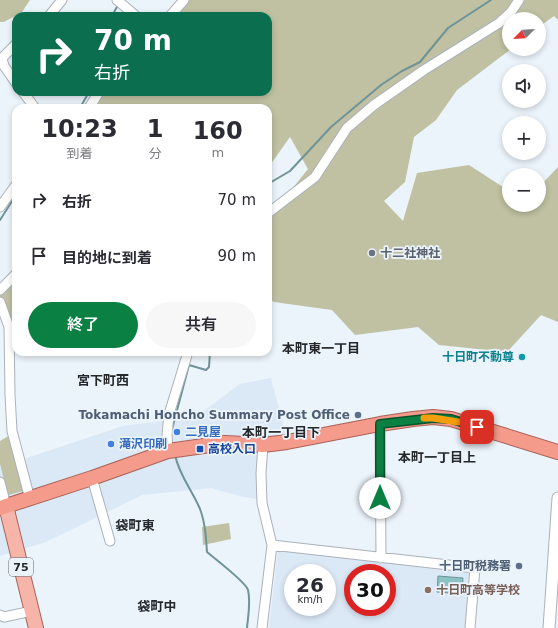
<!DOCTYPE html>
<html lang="ja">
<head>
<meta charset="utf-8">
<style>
  body { margin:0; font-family:"DejaVu Sans","Noto Sans JP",sans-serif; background:#f7f7f7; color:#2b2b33; height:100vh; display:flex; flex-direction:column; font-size:15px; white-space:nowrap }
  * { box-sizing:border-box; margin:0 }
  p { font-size:13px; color:#7c7c81 }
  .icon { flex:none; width:22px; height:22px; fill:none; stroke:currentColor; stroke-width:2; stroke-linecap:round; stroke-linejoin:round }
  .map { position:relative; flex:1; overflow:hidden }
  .side { position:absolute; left:12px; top:104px; width:260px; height:252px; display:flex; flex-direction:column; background:#fff; border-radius:12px; box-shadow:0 2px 6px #0003 }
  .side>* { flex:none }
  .hud { position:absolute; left:12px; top:12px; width:260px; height:84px; border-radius:12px; box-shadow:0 2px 6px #0003; background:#0b6e4f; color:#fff; overflow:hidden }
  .needle { width:26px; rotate:246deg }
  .tools { position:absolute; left:502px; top:12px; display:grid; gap:8px }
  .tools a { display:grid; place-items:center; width:44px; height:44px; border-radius:50%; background:#fff; box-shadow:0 2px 6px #0003; font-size:20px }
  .speed { position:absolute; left:284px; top:564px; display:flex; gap:8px; font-size:20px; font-weight:700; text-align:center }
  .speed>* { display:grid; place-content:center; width:52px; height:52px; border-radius:50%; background:#fff; box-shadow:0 2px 6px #0003; line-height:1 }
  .speed small { font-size:10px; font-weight:400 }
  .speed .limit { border:6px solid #d22; background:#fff; color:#111 }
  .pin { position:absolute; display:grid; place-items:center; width:34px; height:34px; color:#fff; margin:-17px; border-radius:8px; box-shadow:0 2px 6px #0006 }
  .me { position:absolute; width:44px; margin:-22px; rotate:0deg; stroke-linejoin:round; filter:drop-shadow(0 0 3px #0008) }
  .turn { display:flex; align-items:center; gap:14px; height:84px; padding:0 16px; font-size:18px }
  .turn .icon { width:52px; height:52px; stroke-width:2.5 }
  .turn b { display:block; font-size:28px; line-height:34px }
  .eta { display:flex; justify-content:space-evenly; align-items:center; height:68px; text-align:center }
  .eta b { font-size:24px; font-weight:600; line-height:28px }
  .action { display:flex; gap:8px; margin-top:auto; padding:8px 16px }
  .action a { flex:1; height:46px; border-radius:24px; background:#0b8043; color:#fff; font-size:16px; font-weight:600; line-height:46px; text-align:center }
  .action a+a { background:#f7f7f7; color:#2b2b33 }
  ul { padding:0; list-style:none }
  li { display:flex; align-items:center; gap:12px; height:56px; padding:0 16px }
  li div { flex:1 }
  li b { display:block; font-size:15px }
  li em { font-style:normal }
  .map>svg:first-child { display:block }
</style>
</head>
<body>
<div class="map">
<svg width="558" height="628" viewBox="0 0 558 628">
  <rect width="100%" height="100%" fill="#ebf3fb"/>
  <!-- built -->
  <path fill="#dbe8f6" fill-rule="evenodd" d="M 271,378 L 289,448 L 268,450 L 265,481 L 265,500 L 244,497 L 211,488 L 142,495 L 46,542 L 0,556 L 0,467 L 123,426 L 170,420 L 205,410 L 240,384 Z
    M 278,550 L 470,571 L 465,628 L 269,628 ZM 293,573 L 327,573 L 327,607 L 293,607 ZM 353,573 L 387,573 L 387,607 L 353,607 Z"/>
  <!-- green -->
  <path fill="#bfc1a2" d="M 0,0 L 30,0 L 22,12 L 4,22 L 0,22 Z
    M 184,0 L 558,0 L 558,20 L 554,16 L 539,27 L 539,19 L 509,19 L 509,49 L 511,49 L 457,90 L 436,120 L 414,137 L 405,182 L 384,201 L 403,221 L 417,173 L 469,165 L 509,191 L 509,205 L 539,205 L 539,187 L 558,167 L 558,322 L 541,315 L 507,352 L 439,345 L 418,327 L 355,335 L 332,310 L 274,302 L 268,299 L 268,219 L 308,169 L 290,137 L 268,168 L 268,108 L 90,108 L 101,92 L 268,92 L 268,16 L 170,16 Z
    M 16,274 L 16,309 L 9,327 L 0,302 L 0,295 Z
    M 10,435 L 23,491 L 8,495 L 0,464 L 0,441 Z
    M 229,523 L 231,539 L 203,545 L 202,527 Z"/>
  <!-- water -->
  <path fill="#8dc2c5" stroke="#6e9497" d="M 438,576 L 463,578 L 462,594 L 437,592 Z"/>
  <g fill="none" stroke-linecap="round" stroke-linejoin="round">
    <!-- stream -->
    <path stroke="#6e9497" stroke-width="2" d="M 112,16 L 118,5
      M 80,108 L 89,92
      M 268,184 L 290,171 L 331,127 L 381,85 L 402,71 L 420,62 L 448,28 L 491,0
      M 0,220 L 16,195
      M 171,433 L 189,365 L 206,370 L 209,367 L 210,352
      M 175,455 C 179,475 192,490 200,509 C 205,522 206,537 207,552 C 215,559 246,582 248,590 C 251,602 248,616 247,628"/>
    <defs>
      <path id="minor" d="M 117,0 L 136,16
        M 49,16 L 62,0
        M 170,16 L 184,0
        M 16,44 L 2,58 L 4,66 L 16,83
        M 23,92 L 35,108
        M 89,108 L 99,92
        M 0,207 L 16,185
        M 268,213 L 315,177 L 347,128 L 374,105 L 424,70 L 499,23 L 511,12 L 519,0
        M 0,290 L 16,274
        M 0,302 L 9,327 L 10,395 L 12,431 L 30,499
        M 380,424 L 381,558
        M 168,451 L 167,435 L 169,414 L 188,352
        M 92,478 L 110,541
        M 0,482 L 6,506
        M 272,545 L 475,568 L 470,628
        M 0,615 L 4,617 L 32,611
        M 262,628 L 272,545 L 262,503 L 261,473 L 263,445"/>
      <path id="tertiary" d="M 549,628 L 558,498"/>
      <path id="primary" d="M 6,506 L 36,628"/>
      <path id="trunk" d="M 0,508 L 92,478 L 168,451 L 225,443 L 263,445 L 287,442 L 380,424 L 413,419 L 433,417 L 451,419 L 558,452"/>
    </defs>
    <!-- minor casing -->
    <use href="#minor" stroke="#abb2ba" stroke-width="11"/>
    <!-- tertiary casing -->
    <use href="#tertiary" stroke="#abb2ba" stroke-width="13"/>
    <!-- primary casing -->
    <use href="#primary" stroke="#aa6257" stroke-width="16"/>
    <!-- trunk casing -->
    <use href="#trunk" stroke="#aa6257" stroke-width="16"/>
    <!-- minor -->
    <use href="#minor" stroke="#fff" stroke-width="9"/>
    <!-- tertiary -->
    <use href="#tertiary" stroke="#fff" stroke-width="11"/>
    <!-- primary -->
    <use href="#primary" stroke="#f7b4a8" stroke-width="14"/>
    <!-- trunk -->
    <use href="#trunk" stroke="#f49b8b" stroke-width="14"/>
  </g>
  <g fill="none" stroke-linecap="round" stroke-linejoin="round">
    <defs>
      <path id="route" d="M 380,498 L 380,424 L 433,418 L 451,419 L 477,427"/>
    </defs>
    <!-- route casing -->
    <use href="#route" stroke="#07532c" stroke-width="10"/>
    <!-- route -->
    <use href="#route" stroke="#0b8043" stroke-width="7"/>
    <!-- slow -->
    <path stroke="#f59e0b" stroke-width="7" d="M 424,418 L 433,418 L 458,422"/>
  </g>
  <!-- markers -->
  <circle fill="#6b7280" stroke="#ebf3fb" stroke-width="1.5" cx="372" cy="253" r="4"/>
  <circle fill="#0f9aa8" stroke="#ebf3fb" stroke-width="1.5" cx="522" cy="357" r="4"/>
  <g fill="#5c6f8a" stroke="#ebf3fb" stroke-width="1.5">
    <circle cx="358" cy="415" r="4"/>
    <circle cx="519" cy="566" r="4"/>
  </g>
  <g fill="#3f7fe0" stroke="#ebf3fb" stroke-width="1.5">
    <circle cx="177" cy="432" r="4"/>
    <circle cx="111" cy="444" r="4"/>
  </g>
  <rect fill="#1a4fb4" stroke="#ebf3fb" stroke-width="1.5" x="196" y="445" width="8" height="8" rx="2"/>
  <circle fill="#8d6e63" stroke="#ebf3fb" stroke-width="1.5" cx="428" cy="590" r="4"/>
  <g text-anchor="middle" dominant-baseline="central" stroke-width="3.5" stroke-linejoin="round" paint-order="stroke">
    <!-- shield labels -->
    <rect fill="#ebf3fb" stroke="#606569" stroke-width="1" x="9" y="558" width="24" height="18" rx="3"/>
    <g font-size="11" font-weight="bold" fill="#25282b">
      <text x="21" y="567">75</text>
    </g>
    <!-- worship labels -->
    <g font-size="12" font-weight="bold" fill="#5b616d" stroke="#ebf3fb" text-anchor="start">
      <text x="380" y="253">十二社神社</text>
    </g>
    <!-- culture labels -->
    <g font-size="12" font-weight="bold" fill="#0d838f" stroke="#ebf3fb" text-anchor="end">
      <text x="514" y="357">十日町不動尊</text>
    </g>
    <!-- service labels -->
    <g font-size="12" font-weight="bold" fill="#4e5e75" stroke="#ebf3fb" text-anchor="end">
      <text x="350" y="415">Tokamachi Honcho Summary Post Office</text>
      <text x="511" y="566">十日町税務署</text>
    </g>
    <!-- shop labels -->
    <g font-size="12" font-weight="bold" fill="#366cbe" stroke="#ebf3fb" text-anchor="start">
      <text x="185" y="432">二見屋</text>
      <text x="119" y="444">滝沢印刷</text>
    </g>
    <!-- transit labels -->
    <g font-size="12" font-weight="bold" fill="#164399" stroke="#ebf3fb" text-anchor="start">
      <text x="208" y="449">高校入口</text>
    </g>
    <!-- education labels -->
    <g font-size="12" font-weight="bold" fill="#785e54" stroke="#ebf3fb" text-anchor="start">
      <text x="436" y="590">十日町高等学校</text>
    </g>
    <!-- neighbourhood labels -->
    <g font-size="13" font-weight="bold" fill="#25282b" stroke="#ebf3fb">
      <text x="321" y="348">本町東一丁目</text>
      <text x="103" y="380">宮下町西</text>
      <text x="281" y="432">本町一丁目下</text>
      <text x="437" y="457">本町一丁目上</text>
      <text x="135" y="525">袋町東</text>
      <text x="157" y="606">袋町中</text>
    </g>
  </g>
</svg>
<div class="tools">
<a><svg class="needle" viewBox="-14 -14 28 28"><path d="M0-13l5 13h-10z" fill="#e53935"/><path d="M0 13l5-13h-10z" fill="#7c7c81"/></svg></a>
<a><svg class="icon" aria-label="sound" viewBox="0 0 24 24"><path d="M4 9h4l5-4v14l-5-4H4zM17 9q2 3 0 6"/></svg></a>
<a>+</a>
<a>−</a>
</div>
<div class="speed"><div>26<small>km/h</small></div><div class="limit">30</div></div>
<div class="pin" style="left:477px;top:427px;background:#d93025"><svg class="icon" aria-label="arrive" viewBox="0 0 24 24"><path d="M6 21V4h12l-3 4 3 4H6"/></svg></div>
<svg class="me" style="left:380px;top:498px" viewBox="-20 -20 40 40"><circle r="19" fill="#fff"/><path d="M0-13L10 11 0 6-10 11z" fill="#0b8043"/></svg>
<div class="hud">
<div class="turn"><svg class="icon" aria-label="right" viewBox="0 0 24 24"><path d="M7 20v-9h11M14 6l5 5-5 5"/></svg><div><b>70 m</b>右折</div></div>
</div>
<section class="side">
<div class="eta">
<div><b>10:23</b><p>到着</p></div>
<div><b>1</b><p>分</p></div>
<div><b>160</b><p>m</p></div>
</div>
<ul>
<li><svg class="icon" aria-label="right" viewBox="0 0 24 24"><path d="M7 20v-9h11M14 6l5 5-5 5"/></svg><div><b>右折</b></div><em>70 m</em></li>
<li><svg class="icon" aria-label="arrive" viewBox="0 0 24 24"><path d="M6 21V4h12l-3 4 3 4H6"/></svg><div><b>目的地に到着</b></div><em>90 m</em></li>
</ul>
<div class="action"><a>終了</a><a>共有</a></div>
</section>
</div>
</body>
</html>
